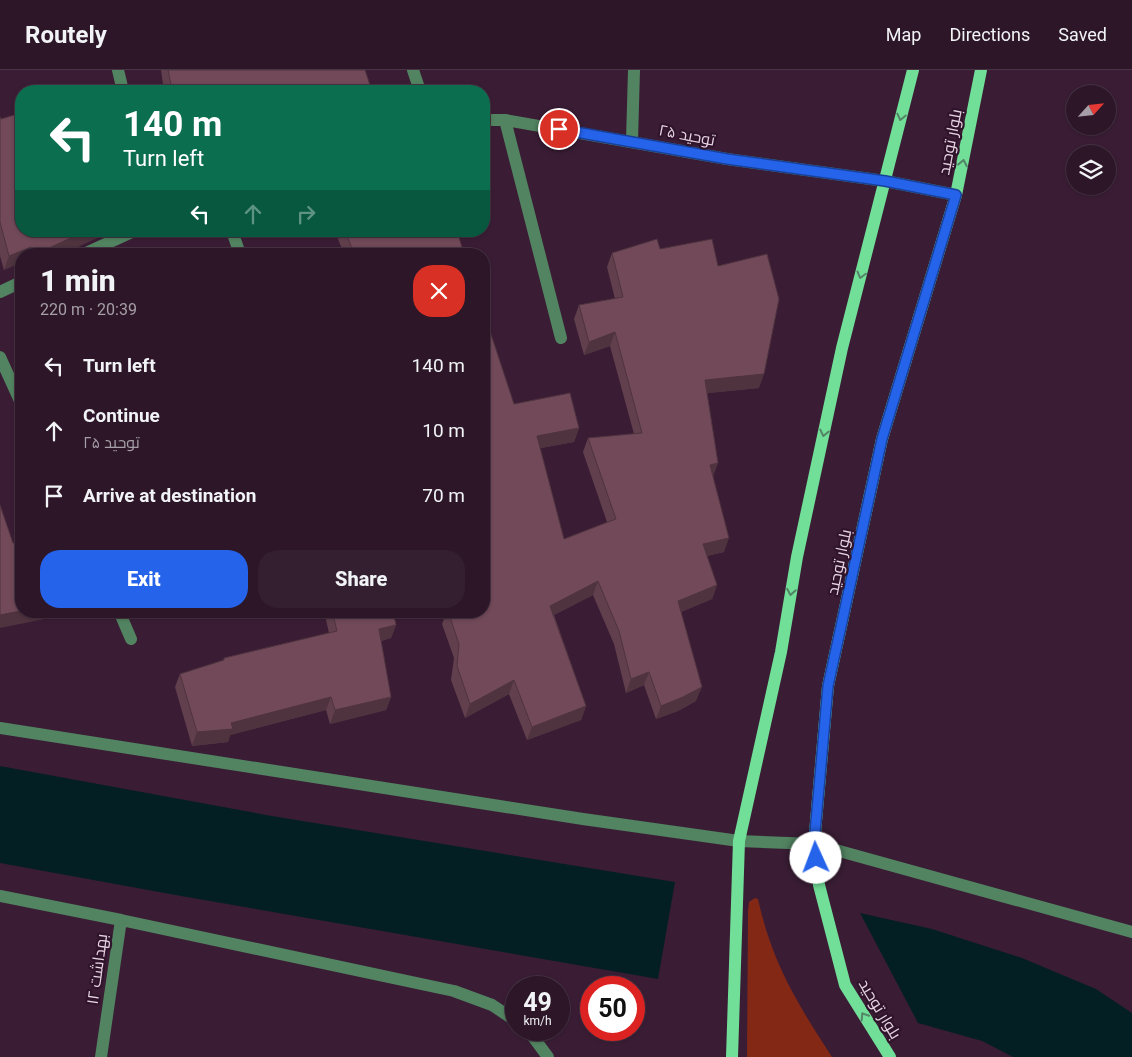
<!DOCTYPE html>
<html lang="en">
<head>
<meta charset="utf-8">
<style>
  body { margin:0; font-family:Roboto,Cairo,sans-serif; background:#341f30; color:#f1f3f6; height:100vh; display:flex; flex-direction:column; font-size:19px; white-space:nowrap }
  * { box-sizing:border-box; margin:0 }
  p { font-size:16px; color:#a69fa8 }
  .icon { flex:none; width:28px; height:28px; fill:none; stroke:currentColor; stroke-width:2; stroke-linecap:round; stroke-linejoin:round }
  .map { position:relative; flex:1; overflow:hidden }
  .side { position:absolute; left:15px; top:178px; width:475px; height:370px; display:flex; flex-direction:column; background:#2c1628; border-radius:20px; box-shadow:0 1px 4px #0004,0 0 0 1px #483545 }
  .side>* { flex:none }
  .banner { position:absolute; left:15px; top:15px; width:475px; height:152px; border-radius:20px; box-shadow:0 1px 4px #0004,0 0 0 1px #483545; background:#0b6e4f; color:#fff; overflow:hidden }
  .needle { width:32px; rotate:63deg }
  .controls { position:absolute; left:1066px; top:15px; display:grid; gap:10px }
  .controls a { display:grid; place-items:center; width:50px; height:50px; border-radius:50%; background:#2c1628; box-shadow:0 1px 4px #0004,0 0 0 1px #483545; font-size:25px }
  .speed { position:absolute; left:505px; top:906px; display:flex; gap:10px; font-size:25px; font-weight:700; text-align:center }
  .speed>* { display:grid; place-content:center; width:65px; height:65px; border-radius:50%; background:#2c1628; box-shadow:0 1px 4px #0004,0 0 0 1px #483545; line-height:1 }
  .speed small { font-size:12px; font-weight:400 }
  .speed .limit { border:8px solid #d22; background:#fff; color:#111 }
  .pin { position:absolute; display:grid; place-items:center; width:42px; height:42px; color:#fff; margin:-21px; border:2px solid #fff; border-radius:50%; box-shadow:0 1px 5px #0007 }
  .me { position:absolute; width:55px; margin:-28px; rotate:358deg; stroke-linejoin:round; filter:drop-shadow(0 0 4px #0008) }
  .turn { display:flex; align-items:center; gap:18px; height:105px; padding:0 25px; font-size:22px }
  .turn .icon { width:65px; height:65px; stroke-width:2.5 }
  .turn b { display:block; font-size:35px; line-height:42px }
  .lanes { display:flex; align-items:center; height:48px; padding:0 25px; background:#0003; justify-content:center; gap:25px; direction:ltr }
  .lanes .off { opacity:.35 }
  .round { display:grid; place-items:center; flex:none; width:52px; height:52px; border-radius:20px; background:#341f30 }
  .head { display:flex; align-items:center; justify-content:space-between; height:85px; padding:0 25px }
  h1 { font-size:30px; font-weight:800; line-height:38px }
  .action { display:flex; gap:10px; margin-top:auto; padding:10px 25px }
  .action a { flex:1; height:58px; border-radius:20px; background:#2563eb; color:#fff; font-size:20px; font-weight:800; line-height:58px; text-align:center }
  .action a+a { background:#341f30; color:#f1f3f6 }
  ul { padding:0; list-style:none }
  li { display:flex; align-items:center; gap:15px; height:65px; padding:0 25px }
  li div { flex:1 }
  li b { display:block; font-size:19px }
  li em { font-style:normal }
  header { display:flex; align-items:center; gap:30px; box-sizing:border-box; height:70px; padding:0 25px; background:#2c1628; border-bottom:1px solid #483545 }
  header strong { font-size:24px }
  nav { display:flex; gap:28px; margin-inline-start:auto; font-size:18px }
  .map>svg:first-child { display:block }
</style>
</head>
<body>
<header>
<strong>Routely</strong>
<nav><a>Map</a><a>Directions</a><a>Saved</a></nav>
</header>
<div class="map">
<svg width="1132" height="987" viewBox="0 0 1132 987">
  <rect width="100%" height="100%" fill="#3a1d35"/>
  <!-- green -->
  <path fill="#822815" d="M 755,828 L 758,829 C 772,893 797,933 832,987 L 747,987 L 748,841 L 749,832 Z"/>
  <!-- water -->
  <path fill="#041f24" d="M 0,696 L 272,746 L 675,812 L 658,909 L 181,826 L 0,793 Z
    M 860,843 L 932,859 L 1022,888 L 1096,919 L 1132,943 L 1132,987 L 1013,987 L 982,971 L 918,953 Z"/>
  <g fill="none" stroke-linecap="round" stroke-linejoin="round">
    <!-- minor -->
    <path stroke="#528461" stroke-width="12" d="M 118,0 L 123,21
      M 413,0 L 420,21
      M 484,50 L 505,50 L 727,89 L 885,111 L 956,125
      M 505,50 L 561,268
      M 632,71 L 634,0
      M 232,161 L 240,184
      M 84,184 L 134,161
      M 0,222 L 21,212
      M 0,287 L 21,333
      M 119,541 L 131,569
      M 0,658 L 583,749 L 739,771 L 814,774 L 1132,862
      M 0,826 L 121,850 L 101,987
      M 121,850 L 454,921 L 492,935 L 516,951
      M 528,960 L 548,987"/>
    <!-- major -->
    <path stroke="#71df98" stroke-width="12" d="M 732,987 L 739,771 L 781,582 L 797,487 L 842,278 L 913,0
      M 890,987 L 845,915 L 819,815 L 814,774 L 828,616 L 882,369 L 956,125 L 981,0"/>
  </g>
  <!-- wall -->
  <path fill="#613f4d" d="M 161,0 L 365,0 L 164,21 Z
    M 0,47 L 63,184 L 21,184 L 4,200 L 0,186 Z
    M 341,161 L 459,161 L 458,164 L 464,184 L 344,184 L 338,169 Z
    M 660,179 L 718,196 L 759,318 L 707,323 L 718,393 L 713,406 L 724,482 L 707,486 L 717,515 L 712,529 L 681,542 L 696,631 L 678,641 L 656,649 L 644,615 L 626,623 L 614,574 L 593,525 L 554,545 L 586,636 L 581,650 L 527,670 L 509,624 L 465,648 L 451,610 L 454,588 L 442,554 L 447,541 L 484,541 L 514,334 L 579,358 L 574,372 L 540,378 L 564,469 L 607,452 L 583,382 L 588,368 L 634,364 L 610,276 L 584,285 L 574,249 L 579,235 L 615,229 L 607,197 L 612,183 Z
    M 324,541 L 393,541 L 396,555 L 391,568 L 381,571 L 391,627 L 386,640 L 330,654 L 326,640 L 230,665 L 228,672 L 192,676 L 175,617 L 180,604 L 223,591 L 224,588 L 329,563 Z"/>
  <!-- shaded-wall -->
  <path fill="#4f333e" d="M 86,161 L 112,161 L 63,184 L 36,184 Z
    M 31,177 L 29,184 L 21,184 L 21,193 L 4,200 L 9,186 Z
    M 615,262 L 610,276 L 584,285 L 589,272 Z
    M 764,304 L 759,318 L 700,324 L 705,310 Z
    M 579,358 L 574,372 L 531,380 L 537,366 Z
    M 718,393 L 713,406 L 710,395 Z
    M 729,468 L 724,482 L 698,488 L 703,474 Z
    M 598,511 L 593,525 L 545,549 L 550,536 Z
    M 717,515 L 712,529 L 673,545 L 678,531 Z
    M 21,541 L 84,541 L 0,558 L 0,545 Z
    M 396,555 L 391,568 L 374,573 L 379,559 Z
    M 649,602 L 644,615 L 626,623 L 631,609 Z
    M 514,610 L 509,624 L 465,648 L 470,634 Z
    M 702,617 L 696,631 L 678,641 L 656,649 L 661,636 Z
    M 331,627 L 326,640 L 230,665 L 228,672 L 192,676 L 197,662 Z
    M 391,627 L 386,640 L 330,654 L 335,640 Z
    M 586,636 L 581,650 L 527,670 L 532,657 Z"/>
  <!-- building -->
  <path fill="#714959" stroke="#4f333e" d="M 168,0 L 365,0 L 372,21 L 162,21 L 172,19 Z
    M 21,43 L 21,161 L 86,161 L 36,184 L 33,184 L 31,177 L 9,186 L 0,152 L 0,47 L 1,49 Z
    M 345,161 L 457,161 L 464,184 L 346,184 L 353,181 Z
    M 657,169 L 660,179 L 712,169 L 718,196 L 767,184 L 779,229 L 764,304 L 705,310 L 718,393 L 710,395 L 729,468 L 703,474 L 717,515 L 678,531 L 702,617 L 683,627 L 661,636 L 649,602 L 631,609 L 619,561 L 598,511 L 550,536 L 586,636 L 532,657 L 514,610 L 470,634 L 457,596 L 459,574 L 448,541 L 484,541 L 484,243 L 514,334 L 570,323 L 579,358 L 537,366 L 564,469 L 616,449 L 588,368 L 642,363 L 615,262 L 589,272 L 579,235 L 623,227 L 612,183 Z
    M 0,435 L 13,473 L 21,471 L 21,541 L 0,545 Z
    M 332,541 L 393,541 L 396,555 L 379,559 L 391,627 L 335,640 L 331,627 L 231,653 L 233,659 L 197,662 L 180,604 L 224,590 L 224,588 L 337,561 Z"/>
  <!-- one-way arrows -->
  <defs><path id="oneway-chevron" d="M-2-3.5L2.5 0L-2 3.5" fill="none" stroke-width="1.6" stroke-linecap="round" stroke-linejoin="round" transform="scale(1.25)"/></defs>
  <g stroke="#548467">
    <use href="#oneway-chevron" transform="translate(901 47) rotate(103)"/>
    <use href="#oneway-chevron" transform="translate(963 93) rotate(-79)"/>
    <use href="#oneway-chevron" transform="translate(861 205) rotate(105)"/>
    <use href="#oneway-chevron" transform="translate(824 363) rotate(102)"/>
    <use href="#oneway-chevron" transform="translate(791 522) rotate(100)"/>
    <use href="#oneway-chevron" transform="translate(864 946) rotate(-122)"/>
  </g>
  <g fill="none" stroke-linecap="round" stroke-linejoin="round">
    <defs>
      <path id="route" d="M 559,59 L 727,89 L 885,111 L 956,125 L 882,369 L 828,616 L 814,774 L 816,788"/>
    </defs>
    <!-- route casing -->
    <use href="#route" stroke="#184099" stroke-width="12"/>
    <!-- route -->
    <use href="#route" stroke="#2563eb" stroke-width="9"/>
  </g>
  <g text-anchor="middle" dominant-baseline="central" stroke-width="4.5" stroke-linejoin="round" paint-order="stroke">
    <!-- street labels -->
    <g font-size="16" fill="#e8d5e4" stroke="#30142b">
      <text transform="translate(687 65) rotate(11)">توحید ۲۵</text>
      <text transform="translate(950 72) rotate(-79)">بلوار توحید</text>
      <text transform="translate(839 492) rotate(-78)">بلوار توحید</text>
      <text transform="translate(97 899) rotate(-82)">بهداشت ۱۲</text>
      <text transform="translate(880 939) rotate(59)">بلوار توحید</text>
    </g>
  </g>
</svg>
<div class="controls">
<a><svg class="needle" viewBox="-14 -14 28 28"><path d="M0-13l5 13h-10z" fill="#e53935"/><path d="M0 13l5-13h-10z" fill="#a69fa8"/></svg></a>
<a><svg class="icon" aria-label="layers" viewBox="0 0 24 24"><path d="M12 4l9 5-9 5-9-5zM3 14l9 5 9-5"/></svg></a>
</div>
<div class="speed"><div>49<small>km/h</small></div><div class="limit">50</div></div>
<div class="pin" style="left:559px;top:59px;background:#d93025"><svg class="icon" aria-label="arrive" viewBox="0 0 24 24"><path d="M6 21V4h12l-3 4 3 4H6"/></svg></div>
<svg class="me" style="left:816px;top:788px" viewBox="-20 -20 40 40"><circle r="19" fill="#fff"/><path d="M0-13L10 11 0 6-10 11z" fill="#2563eb"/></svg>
<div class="banner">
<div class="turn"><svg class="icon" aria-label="left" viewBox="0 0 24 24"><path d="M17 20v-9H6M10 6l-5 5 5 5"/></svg><div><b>140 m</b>Turn left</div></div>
<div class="lanes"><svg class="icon" aria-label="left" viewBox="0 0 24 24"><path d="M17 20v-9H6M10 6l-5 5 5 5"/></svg><svg class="icon off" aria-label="ahead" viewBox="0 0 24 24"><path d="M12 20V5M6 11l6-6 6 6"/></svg><svg class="icon off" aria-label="right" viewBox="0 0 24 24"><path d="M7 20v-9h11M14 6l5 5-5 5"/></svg></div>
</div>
<section class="side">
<div class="head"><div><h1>1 min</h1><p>220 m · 20:39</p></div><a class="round" style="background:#d93025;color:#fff"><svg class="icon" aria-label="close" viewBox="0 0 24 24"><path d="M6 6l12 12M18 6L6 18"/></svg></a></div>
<ul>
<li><svg class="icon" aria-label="left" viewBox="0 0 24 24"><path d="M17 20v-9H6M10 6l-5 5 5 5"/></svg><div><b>Turn left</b></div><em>140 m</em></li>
<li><svg class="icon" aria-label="ahead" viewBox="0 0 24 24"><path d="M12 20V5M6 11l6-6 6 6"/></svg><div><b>Continue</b><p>توحید ۲۵</p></div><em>10 m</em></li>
<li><svg class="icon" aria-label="arrive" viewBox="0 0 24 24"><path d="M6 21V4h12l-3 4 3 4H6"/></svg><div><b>Arrive at destination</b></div><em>70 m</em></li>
</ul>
<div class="action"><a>Exit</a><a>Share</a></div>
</section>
</div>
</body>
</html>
